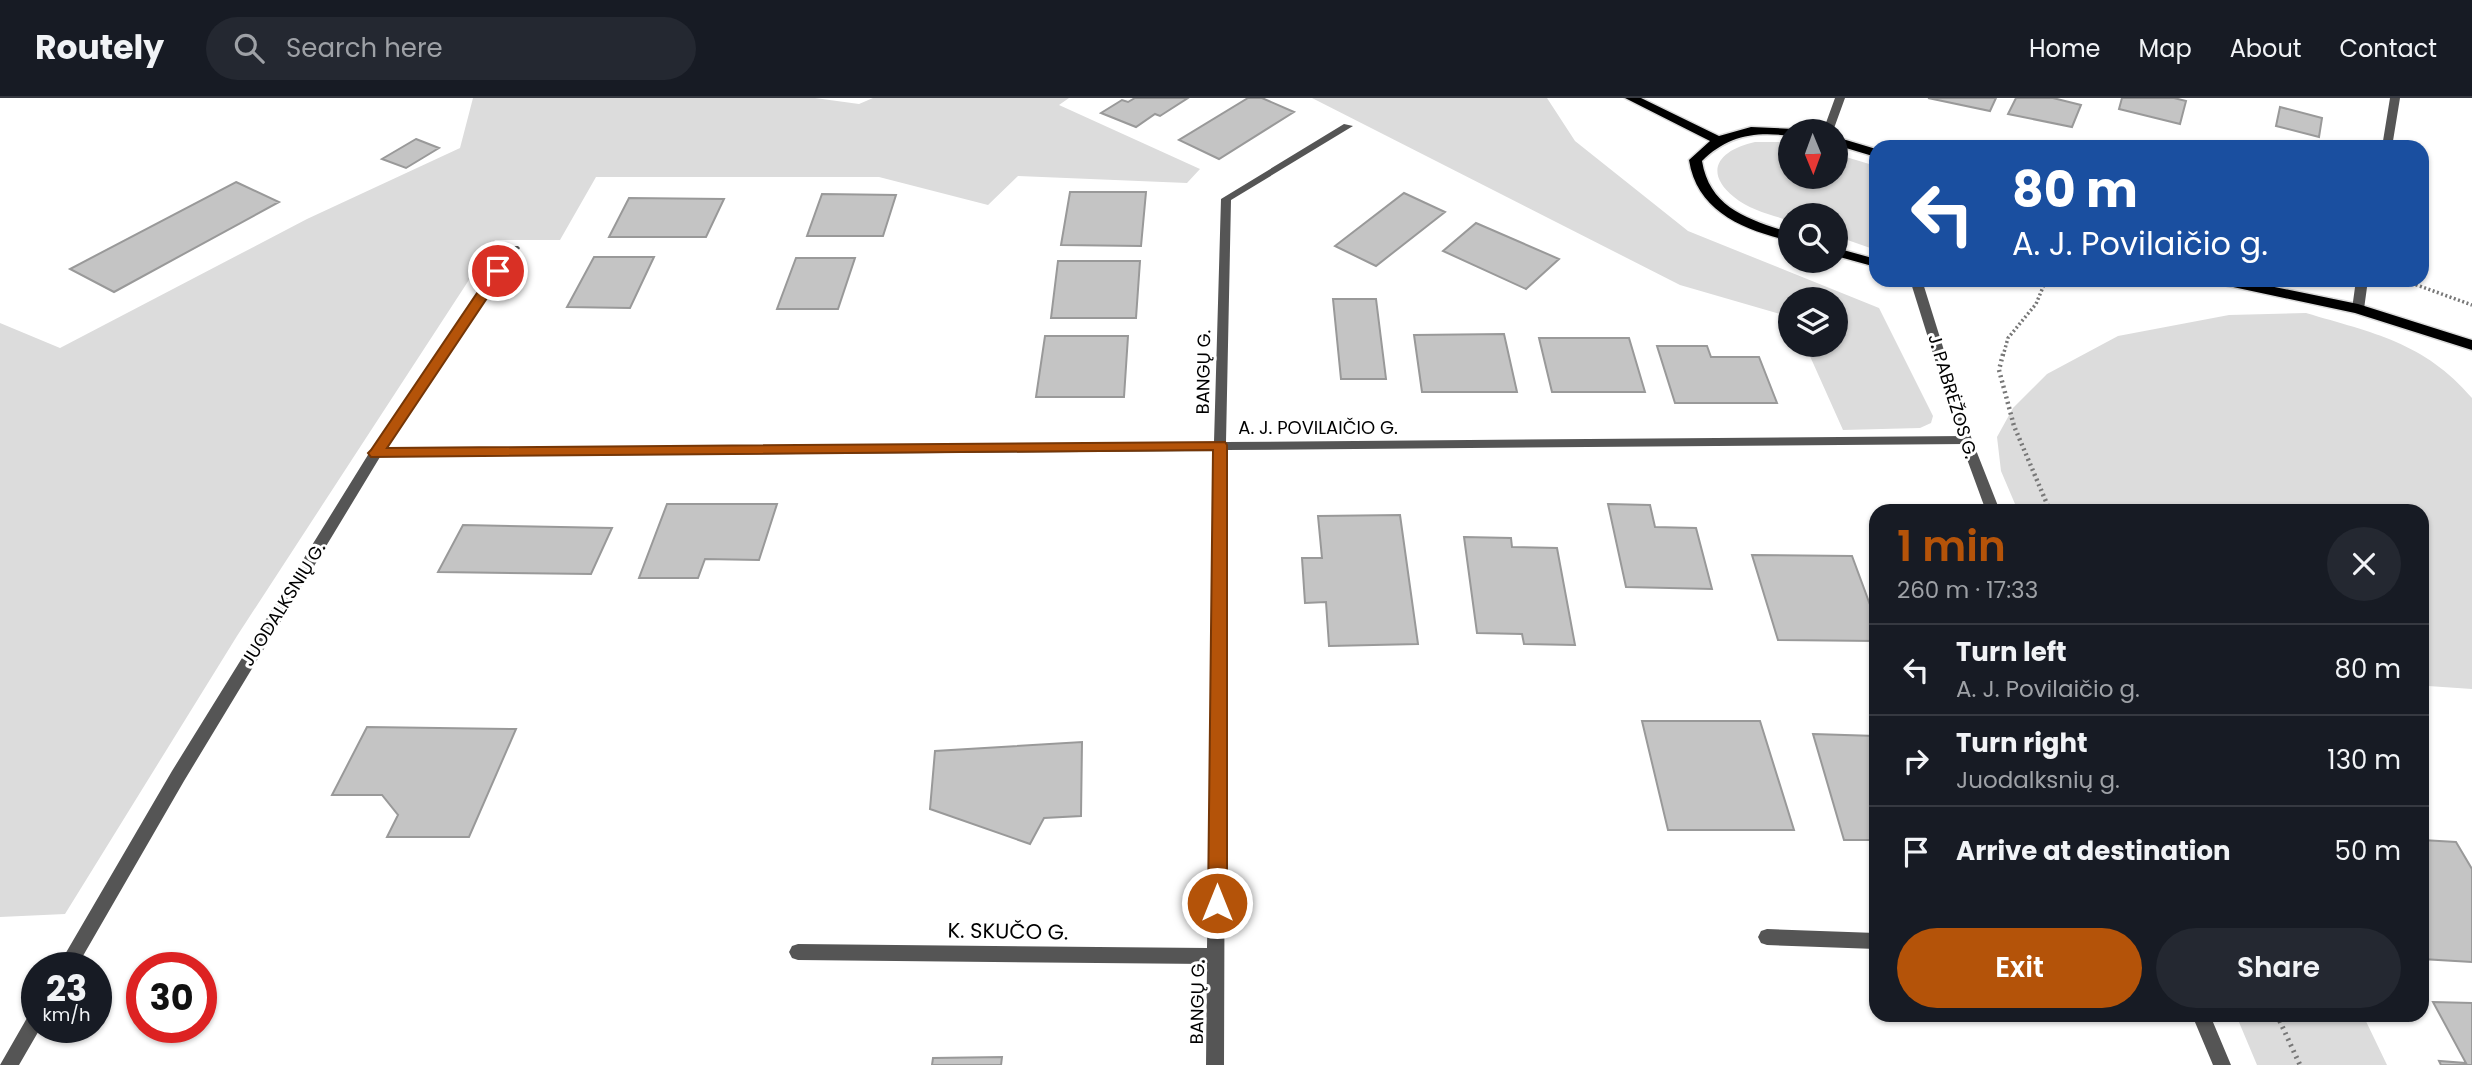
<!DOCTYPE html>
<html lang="en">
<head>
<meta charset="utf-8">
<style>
  body { margin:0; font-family:Poppins,sans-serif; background:#242831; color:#f1f3f6; height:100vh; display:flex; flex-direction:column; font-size:26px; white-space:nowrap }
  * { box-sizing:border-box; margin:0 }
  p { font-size:23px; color:#9ea1a6 }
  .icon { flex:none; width:38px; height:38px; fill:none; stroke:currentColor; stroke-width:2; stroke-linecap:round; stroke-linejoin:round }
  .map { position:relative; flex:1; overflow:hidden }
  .sheet { position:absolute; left:1869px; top:406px; width:560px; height:518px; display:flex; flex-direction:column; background:#171b24; border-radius:21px; box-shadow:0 2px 5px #0004 }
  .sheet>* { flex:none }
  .hud { position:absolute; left:1869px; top:42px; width:560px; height:147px; border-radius:21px; box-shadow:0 2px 5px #0004; background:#1a4fa0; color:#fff; overflow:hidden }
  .needle { width:46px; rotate:179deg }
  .fabs { position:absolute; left:1778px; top:21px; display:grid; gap:14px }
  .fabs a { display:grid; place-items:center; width:70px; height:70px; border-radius:50%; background:#171b24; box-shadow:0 2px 5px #0004; font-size:35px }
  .speed { position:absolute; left:21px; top:854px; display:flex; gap:14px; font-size:35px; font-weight:700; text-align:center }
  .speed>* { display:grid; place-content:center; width:91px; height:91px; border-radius:50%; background:#171b24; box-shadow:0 2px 5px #0004; line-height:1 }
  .speed small { font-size:18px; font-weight:400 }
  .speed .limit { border:10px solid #d22; background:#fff; color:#111 }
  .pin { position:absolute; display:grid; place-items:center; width:60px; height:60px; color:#fff; margin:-30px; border:4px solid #fff; border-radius:50%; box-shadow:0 2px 7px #0007 }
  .me { position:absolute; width:77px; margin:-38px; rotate:0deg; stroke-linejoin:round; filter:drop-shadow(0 0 5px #0008) }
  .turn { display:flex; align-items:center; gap:24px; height:147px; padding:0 28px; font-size:32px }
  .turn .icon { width:91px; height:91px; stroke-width:2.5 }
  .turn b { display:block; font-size:49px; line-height:60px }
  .round { display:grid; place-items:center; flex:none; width:74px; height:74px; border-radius:37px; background:#242831 }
  .summary { display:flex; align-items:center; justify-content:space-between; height:119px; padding:0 28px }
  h1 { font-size:42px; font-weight:600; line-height:52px; color:#b45309 }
  .button { display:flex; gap:14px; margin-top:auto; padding:14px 28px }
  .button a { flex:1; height:80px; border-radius:42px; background:#b45309; color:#fff; font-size:28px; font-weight:600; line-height:80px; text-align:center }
  .button a+a { background:#242831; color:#f1f3f6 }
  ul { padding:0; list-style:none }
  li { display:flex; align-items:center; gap:21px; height:91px; padding:0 28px; border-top:2px solid #363941 }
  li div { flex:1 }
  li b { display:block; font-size:26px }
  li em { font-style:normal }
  header { display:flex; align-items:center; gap:42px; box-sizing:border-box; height:98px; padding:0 35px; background:#171b24; border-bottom:2px solid #363941 }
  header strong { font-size:33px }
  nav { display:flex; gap:38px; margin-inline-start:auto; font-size:24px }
  .search { width:490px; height:63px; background:#242831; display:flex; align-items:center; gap:18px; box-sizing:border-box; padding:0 24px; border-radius:38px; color:#9ea1a6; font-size:26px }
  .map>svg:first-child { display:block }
</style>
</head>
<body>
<header>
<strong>Routely</strong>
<div class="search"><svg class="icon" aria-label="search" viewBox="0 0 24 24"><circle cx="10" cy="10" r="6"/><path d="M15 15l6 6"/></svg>Search here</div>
<nav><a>Home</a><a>Map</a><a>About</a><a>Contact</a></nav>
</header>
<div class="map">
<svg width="2472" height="967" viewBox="0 0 2472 967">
  <rect width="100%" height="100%" fill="#fff"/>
  <!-- green -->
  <path fill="#dcdcdc" d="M 473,0 L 815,0 L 859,6 L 873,0 L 1069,0 L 1059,7 L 1200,71 L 1187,85 L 1018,78 L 988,107 L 879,79 L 596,79 L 560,142 L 495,142 L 237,538 L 65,816 L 0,819 L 0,225 L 60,250 L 307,121 L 460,50 Z
    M 1312,0 L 1547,0 L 1575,43 L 1688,133 L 1879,210 L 1933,318 L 1931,325 L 1920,330 L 1843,332 L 1805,247 L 1836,247 L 1836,201 L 1790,201 L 1790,219 L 1680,187 Z
    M 1755,44 L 1790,44 L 1790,79 L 1836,79 L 1836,56 L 1876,68 L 1876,152 L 1836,138 L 1836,117 L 1790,117 L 1790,123 C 1772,117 1749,112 1734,99 C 1701,72 1722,51 1755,44 Z
    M 2306,215 C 2373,235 2424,244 2472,300 L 2472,591 L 2428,588 L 2422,578 L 2422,413 L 2018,413 L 2001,373 L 1997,339 L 2013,310 L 2047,276 L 2118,238 L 2229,217 Z
    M 2236,917 L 2363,917 L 2387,967 L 2257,967 Z"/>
  <!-- building -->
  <path fill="#c4c4c4" stroke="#999" stroke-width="2" d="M 1135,0 L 1188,0 L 1160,18 L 1155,16 L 1136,29 L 1101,15 L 1122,2 L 1128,4 Z
    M 1248,0 L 1262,0 L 1294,14 L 1219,61 L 1179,42 Z
    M 1928,0 L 1996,0 L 1990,13 Z
    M 2016,0 L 2053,0 L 2081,7 L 2072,29 L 2008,16 Z
    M 2122,0 L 2174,0 L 2186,3 L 2180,26 L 2119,11 Z
    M 2280,9 L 2322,20 L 2319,39 L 2276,28 Z
    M 416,41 L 439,50 L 406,70 L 382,61 Z
    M 236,84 L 279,104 L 114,194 L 70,171 Z
    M 1070,94 L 1146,94 L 1141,148 L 1061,147 Z
    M 1404,95 L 1445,114 L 1376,168 L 1335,148 Z
    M 822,96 L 896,97 L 883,138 L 807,138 Z
    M 629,100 L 724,101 L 706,139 L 609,139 Z
    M 1476,125 L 1559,161 L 1526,191 L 1443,153 Z
    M 594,159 L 654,159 L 630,210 L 567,209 Z
    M 796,160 L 855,160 L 838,211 L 777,211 Z
    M 1058,163 L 1140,163 L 1136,220 L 1051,220 Z
    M 1333,201 L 1376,201 L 1386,281 L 1341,281 Z
    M 1504,236 L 1517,294 L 1422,294 L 1414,237 Z
    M 1045,238 L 1128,238 L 1124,299 L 1036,299 Z
    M 1539,240 L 1629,240 L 1645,294 L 1552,294 Z
    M 1657,248 L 1707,248 L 1711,259 L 1759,259 L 1777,305 L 1675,305 Z
    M 667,406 L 777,406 L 759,462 L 705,461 L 698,480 L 639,480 Z
    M 1608,406 L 1650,407 L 1655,429 L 1696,430 L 1712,491 L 1626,489 Z
    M 1400,417 L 1418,546 L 1329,548 L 1326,504 L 1305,505 L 1302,460 L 1322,460 L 1318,418 Z
    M 463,427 L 612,430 L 591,476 L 438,474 Z
    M 1464,439 L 1511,440 L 1512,449 L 1557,450 L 1575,547 L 1524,546 L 1522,536 L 1477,535 Z
    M 1752,457 L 1852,458 L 1876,523 L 1876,543 L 1778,542 Z
    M 1642,623 L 1760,623 L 1794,732 L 1668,732 Z
    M 367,629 L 516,631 L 469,739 L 387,739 L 398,717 L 382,697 L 332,697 Z
    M 1813,636 L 1876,638 L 1876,742 L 1844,742 Z
    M 1082,644 L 1081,718 L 1044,720 L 1030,746 L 930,711 L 935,653 Z
    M 2422,742 L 2456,744 L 2472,771 L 2472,864 L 2422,861 Z
    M 2433,904 L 2472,905 L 2472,967 L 2441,967 L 2439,963 L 2466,965 Z
    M 1002,959 L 1001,967 L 932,967 L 933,960 Z"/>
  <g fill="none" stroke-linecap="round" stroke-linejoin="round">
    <defs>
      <path id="primary" d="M 1625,0 L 1641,0 L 1719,38 L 1751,29 L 1794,31 L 1796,33 L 1790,33 L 1790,38 C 1755,33 1727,38 1702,63 C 1710,111 1749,121 1790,135 L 1790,143 C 1744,132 1697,114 1689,62 L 1710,43 Z
        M 1836,39 L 1876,51 L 1876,59 L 1836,47 Z
        M 1836,150 L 1876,161 L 1876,169 L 1836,158 Z
        M 2212,182 L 2240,182 L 2358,206 L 2472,242 L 2472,252 L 2355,215 L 2219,186 Z"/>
    </defs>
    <!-- primary casing -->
    <use href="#primary" stroke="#dbdbdb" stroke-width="3"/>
    <!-- path-far2 -->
    <path stroke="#777" stroke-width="3.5" stroke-dasharray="2 2.5" stroke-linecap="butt" d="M 2403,182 L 2472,207
      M 2003,258 L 2008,240 L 2036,206 L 2046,182"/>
    <!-- path-far1 -->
    <path stroke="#777" stroke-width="4.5" stroke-dasharray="2 3.5" stroke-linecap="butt" d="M 2003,256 L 1999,272 L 2014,328 L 2050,413"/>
    <!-- path -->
    <path stroke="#777" stroke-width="5" stroke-dasharray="2 4.5" stroke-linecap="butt" d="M 2277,917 L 2300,967"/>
    <!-- minor -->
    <path fill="#555" fill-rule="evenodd" d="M 1835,0 L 1845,0 L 1833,33 L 1823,33 Z
      M 1344,26 L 1353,28 L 1231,102 L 1226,344 L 1966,338 L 1972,342 L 1966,346 L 1226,352 L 1224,967 L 1206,967 L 1207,866 L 798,862 L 792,860 L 789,854 L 792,848 L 798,846 L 1207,850 L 1214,353 L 380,359 L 184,683 L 76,870 L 57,870 L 172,673 L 371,352 L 510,148 L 518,148 L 520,150 L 386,350 L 1214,344 L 1221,101 Z
      M 1767,831 L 1876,835 L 1876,851 L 1767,847 L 1761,845 L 1758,839 L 1761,833 Z
      M 37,910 L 37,929 L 41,929 L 19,967 L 0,967 L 31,913 Z"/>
    <!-- tertiary -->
    <path fill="#555" fill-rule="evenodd" d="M 2390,0 L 2400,0 L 2392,49 L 2382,49 Z
      M 1910,182 L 1922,182 L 1972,342 L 2000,413 L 1986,413 L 1960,342 Z
      M 2356,182 L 2368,182 L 2364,211 L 2358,215 L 2352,211 Z
      M 2192,917 L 2210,917 L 2231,967 L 2213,967 Z"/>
    <!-- primary -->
    <use href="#primary" fill="#000" fill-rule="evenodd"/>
  </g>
  <!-- route -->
  <path fill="#b45309" stroke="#753606" stroke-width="2" d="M 498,169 L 505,173 L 387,350 L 1225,344 L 1227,347 L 1227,805 L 1224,811 L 1217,813 L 1210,811 L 1208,805 L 1213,352 L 371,359 L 368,355 L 371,352 L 494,170 Z"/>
  <g text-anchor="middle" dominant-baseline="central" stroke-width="6" stroke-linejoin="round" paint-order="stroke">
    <!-- street labels -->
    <g font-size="18" fill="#000" stroke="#fff">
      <text transform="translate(1203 274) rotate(-89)">BANGŲ G.</text>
      <text transform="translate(1953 298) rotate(73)">J. PABRĖŽOS G.</text>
      <text x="1318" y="329">A. J. POVILAIČIO G.</text>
      <text transform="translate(283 506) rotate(-58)">JUODALKSNIŲ G.</text>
      <text transform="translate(1197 904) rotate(-89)">BANGŲ G.</text>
    </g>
    <!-- near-street labels -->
    <g font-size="21" fill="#000" stroke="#fff">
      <text transform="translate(1008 833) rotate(1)">K. SKUČO G.</text>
    </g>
  </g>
</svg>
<div class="fabs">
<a><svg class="needle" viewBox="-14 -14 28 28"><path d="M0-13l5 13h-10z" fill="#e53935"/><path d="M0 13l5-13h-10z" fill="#9ea1a6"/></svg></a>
<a><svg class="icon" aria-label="search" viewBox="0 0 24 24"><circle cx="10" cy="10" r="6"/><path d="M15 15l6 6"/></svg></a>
<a><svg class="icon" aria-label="layers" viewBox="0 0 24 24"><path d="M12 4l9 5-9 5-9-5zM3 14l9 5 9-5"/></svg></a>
</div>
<div class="speed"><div>23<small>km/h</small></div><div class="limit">30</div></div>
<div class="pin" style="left:498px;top:173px;background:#d93025"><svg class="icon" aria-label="arrive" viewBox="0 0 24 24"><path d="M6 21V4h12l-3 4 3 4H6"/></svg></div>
<svg class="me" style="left:1217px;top:805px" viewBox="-20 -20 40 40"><circle r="17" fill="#b45309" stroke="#fff" stroke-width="3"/><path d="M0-11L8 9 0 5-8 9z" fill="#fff"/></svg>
<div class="hud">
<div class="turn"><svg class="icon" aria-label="left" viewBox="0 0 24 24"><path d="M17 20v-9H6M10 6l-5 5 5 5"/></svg><div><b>80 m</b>A. J. Povilaičio g.</div></div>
</div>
<section class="sheet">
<div class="summary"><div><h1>1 min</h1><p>260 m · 17:33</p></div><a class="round"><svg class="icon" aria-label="close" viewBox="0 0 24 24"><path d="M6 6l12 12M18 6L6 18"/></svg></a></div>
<ul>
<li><svg class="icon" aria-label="left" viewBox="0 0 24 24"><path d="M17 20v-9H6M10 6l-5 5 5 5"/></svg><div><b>Turn left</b><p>A. J. Povilaičio g.</p></div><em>80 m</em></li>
<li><svg class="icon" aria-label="right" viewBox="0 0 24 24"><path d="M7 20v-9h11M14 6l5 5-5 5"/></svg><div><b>Turn right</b><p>Juodalksnių g.</p></div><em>130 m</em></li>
<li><svg class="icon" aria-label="arrive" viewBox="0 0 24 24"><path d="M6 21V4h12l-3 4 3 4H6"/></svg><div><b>Arrive at destination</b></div><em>50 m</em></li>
</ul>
<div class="button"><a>Exit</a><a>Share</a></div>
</section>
</div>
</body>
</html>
